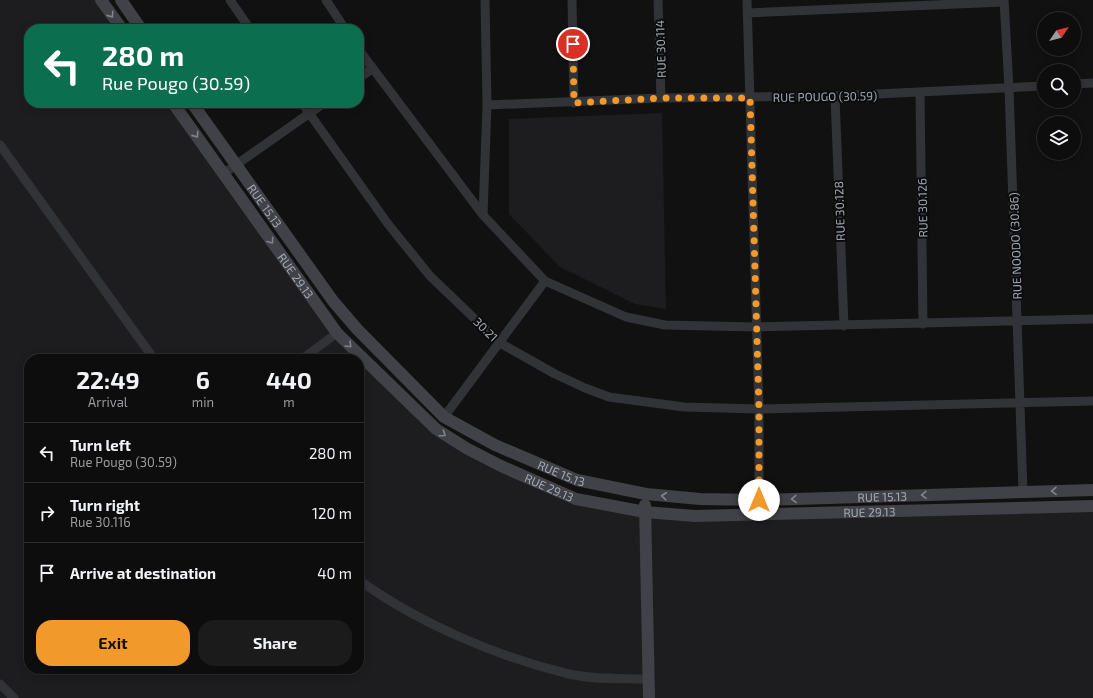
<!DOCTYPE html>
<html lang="en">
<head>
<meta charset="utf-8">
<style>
  body { margin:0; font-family:"Exo 2",sans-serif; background:#1b1b1c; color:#f1f3f6; height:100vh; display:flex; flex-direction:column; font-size:15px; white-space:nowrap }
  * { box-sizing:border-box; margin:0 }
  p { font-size:13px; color:#9a9c9e }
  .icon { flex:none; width:22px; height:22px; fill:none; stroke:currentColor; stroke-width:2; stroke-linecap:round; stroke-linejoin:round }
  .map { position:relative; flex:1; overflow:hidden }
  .details { position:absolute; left:24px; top:354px; width:340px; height:320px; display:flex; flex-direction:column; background:#0d0d0e; border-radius:16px; box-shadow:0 2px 10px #0003,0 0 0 1px #2d2d2e }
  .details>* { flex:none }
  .banner { position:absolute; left:24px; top:24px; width:340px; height:84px; border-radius:16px; box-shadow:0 2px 10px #0003,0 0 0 1px #2d2d2e; background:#0b6e4f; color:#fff; overflow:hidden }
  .needle { width:26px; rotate:55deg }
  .tools { position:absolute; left:1037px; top:12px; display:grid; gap:8px }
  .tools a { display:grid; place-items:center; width:44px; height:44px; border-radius:50%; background:#0d0d0e; box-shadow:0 2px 10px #0003,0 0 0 1px #2d2d2e; font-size:20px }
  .pin { position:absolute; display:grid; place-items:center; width:34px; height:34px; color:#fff; margin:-17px; border:2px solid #fff; border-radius:50%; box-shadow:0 1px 4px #0007 }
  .me { position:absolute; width:44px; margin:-22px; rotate:0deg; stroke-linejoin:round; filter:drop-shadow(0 0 3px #0008) }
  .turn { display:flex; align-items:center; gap:14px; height:84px; padding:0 12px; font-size:18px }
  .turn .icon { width:52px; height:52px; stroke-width:2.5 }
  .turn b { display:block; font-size:28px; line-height:34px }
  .eta { display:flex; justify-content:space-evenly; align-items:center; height:68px; text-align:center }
  .eta b { font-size:24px; font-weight:700; line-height:28px }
  .button { display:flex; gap:8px; margin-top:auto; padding:8px 12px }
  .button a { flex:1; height:46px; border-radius:16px; background:#f1992a; color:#111; font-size:16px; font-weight:700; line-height:46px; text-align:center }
  .button a+a { background:#1b1b1c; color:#f1f3f6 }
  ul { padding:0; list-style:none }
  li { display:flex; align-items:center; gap:12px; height:60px; padding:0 12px; border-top:1px solid #2d2d2e }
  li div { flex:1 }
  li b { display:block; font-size:15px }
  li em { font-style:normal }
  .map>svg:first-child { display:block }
</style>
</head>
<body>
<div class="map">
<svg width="1093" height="698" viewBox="0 0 1093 698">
  <rect width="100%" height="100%" fill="#111112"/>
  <!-- built -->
  <path fill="#1d1d1f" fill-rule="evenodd" d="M 0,0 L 101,0 L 122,29 L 29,29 L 29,103 L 173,103 L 337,333 L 436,429 L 576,499 L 645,512 L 1093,505 L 1093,698 L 0,698 ZM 29,359 L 359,359 L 359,669 L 29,669 Z
    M 662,113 L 666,309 L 635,304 L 560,267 L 509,214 L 509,119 Z"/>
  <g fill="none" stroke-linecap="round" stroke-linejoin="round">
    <!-- street -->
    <path stroke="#323337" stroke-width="9" d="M 230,0 L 250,29
      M 326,0 L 345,29
      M 572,0 L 574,103
      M 658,0 L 661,98
      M 747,0 L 759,409 L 759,500
      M 1004,0 L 1009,88 L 1023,492
      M 747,13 L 1004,2
      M 359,50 L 483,215 L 545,281 L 626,317 L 665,325 L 756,327 L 1093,319
      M 359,78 L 372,69
      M 1074,84 L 1093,83
      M 920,93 L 923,324
      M 835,96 L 844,326
      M 302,103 L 388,224 L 430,276 L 500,343 L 555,374 L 585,388 L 609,397 L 684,407 L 759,409 L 1093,401
      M 487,105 L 661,98 L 835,96 L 1044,86
      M 0,145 L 154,359
      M 223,174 L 324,103
      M 483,215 L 487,105 L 485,0
      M 302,359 L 337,333
      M 444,417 L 545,281
      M 359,580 C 418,623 498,657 569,674 C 594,680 623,678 648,679
      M 0,684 L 14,698"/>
    <!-- secondary -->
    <g stroke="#404247" stroke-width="12">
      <path d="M 101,0 L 122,29"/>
      <path d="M 121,0 L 141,29"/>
      <path id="s1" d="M 173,103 L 337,333 L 436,429 L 466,448 L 501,466 L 576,499 L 645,512 L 695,516 L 1093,506"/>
      <path id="s2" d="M 192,103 L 333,301 L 357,329 L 444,417 L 495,445 L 577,480 L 646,494 L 700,499 L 759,500 L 1093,490"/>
      <path d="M 645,505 L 649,698"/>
    </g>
  </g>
  <!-- one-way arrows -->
  <defs><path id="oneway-chevron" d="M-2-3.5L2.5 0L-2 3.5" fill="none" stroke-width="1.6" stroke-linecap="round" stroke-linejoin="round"/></defs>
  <g stroke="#80858d">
    <use href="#oneway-chevron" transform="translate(111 15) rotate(55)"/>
    <use href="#oneway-chevron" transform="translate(196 135) rotate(55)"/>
    <use href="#oneway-chevron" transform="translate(271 241) rotate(54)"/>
    <use href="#oneway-chevron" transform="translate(349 345) rotate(45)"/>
    <use href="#oneway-chevron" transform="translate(443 434) rotate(35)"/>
    <use href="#oneway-chevron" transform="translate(1054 491) rotate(179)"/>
    <use href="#oneway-chevron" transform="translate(924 495) rotate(178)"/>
    <use href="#oneway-chevron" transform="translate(664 496) rotate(-174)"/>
    <use href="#oneway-chevron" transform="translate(794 499) rotate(178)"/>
  </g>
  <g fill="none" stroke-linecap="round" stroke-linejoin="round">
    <!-- route -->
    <path stroke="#f1992a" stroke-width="7" stroke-dasharray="0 12.6" d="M 573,44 L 574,103 L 661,98 L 750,98 L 759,409 L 759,500"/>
  </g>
  <g text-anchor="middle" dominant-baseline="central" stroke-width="4" stroke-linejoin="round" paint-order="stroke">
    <!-- street labels -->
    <g font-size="12" fill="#a2a9b3" stroke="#0c0c0d">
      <text transform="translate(660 49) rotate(-92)">RUE 30.114</text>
      <text transform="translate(825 96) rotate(-1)">RUE POUGO (30.59)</text>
      <text stroke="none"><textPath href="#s2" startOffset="126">RUE 15.13</textPath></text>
      <text transform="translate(922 208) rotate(-91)">RUE 30.126</text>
      <text transform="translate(839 211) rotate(-92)">RUE 30.128</text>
      <text transform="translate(1015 246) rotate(-92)">RUE NOODO (30.86)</text>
      <text stroke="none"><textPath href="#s1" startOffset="212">RUE 29.13</textPath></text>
      <text transform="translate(486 329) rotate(44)">30.21</text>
      <text stroke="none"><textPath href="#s2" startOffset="534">RUE 15.13</textPath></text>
      <text stroke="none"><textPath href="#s1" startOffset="548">RUE 29.13</textPath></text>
      <text stroke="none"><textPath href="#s2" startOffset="858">RUE 15.13</textPath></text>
      <text stroke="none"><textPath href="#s1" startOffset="872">RUE 29.13</textPath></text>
    </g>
  </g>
</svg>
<div class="tools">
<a><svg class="needle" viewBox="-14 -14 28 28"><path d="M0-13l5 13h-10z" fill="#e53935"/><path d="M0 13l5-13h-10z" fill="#9a9c9e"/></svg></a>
<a><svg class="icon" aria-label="search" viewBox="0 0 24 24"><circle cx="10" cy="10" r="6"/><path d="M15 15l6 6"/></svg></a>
<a><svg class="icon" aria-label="layers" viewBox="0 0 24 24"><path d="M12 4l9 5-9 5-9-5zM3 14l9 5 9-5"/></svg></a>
</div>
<div class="pin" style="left:573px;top:44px;background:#d93025"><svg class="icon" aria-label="arrive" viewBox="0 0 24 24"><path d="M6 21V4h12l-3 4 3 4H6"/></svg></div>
<svg class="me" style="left:759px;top:500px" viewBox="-20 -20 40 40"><circle r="19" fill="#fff"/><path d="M0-13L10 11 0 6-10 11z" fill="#f1992a"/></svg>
<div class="banner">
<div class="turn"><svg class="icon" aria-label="left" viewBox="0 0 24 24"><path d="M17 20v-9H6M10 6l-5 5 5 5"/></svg><div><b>280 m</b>Rue Pougo (30.59)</div></div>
</div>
<section class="details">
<div class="eta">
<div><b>22:49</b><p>Arrival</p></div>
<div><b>6</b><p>min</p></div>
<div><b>440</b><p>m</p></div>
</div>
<ul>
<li><svg class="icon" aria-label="left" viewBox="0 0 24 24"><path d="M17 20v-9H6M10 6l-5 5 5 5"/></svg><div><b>Turn left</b><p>Rue Pougo (30.59)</p></div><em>280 m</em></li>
<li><svg class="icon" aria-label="right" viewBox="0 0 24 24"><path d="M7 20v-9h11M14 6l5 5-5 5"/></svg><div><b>Turn right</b><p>Rue 30.116</p></div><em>120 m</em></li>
<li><svg class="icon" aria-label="arrive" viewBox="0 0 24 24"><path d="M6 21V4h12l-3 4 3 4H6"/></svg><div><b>Arrive at destination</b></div><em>40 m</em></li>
</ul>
<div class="button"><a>Exit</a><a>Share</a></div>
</section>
</div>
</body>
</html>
